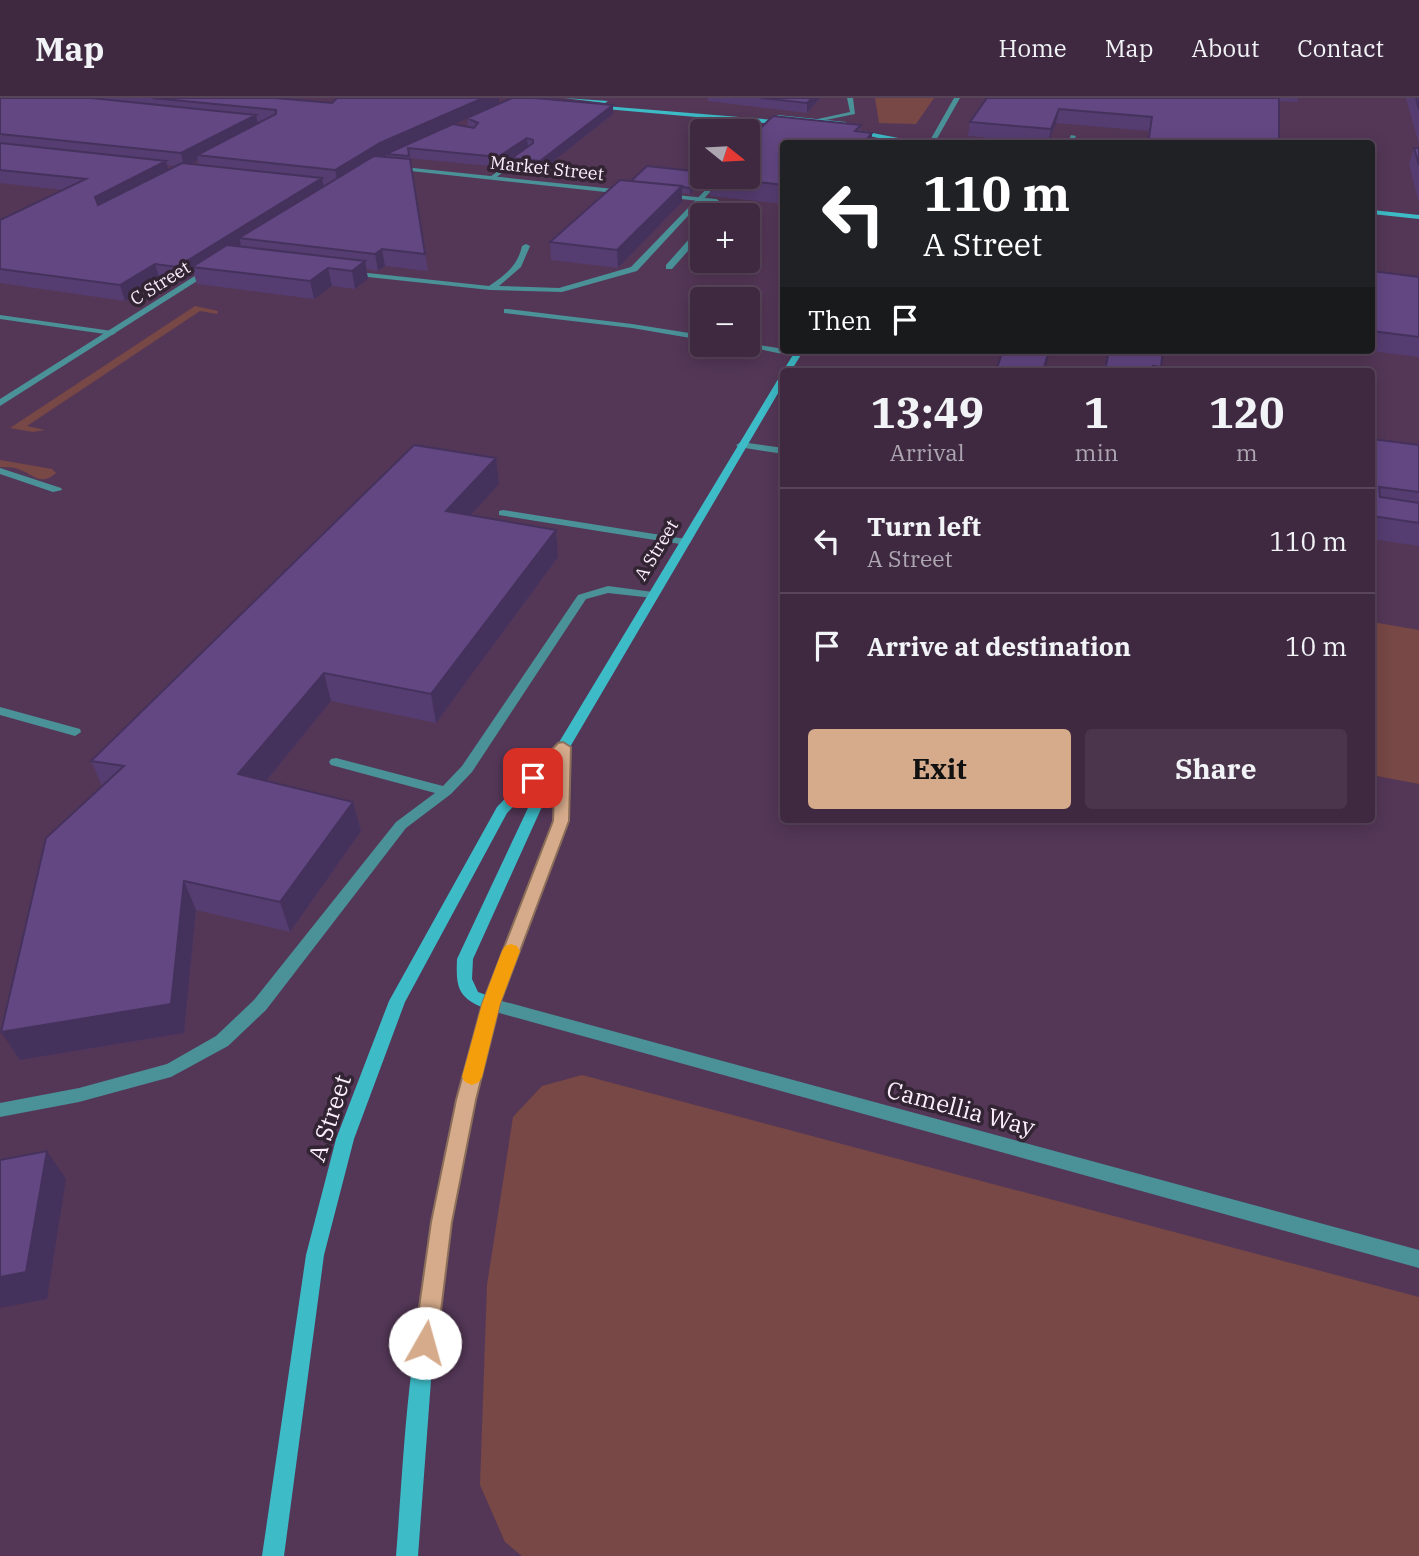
<!DOCTYPE html>
<html lang="en">
<head>
<meta charset="utf-8">
<style>
  body { margin:0; font-family:"IBM Plex Serif",serif; background:#4a354c; color:#f1f3f6; height:100vh; display:flex; flex-direction:column; font-size:26px; white-space:nowrap }
  * { box-sizing:border-box; margin:0 }
  p { font-size:23px; color:#ada6b1 }
  .icon { flex:none; width:38px; height:38px; fill:none; stroke:currentColor; stroke-width:2; stroke-linecap:round; stroke-linejoin:round }
  .map { position:relative; flex:1; overflow:hidden }
  .side { position:absolute; left:780px; top:270px; width:595px; height:455px; display:flex; flex-direction:column; background:#3f2941; border-radius:7px; box-shadow:0 4px 18px #0003,0 0 0 2px #58455a }
  .side>* { flex:none }
  .guide { position:absolute; left:780px; top:42px; width:595px; height:214px; border-radius:7px; box-shadow:0 4px 18px #0003,0 0 0 2px #58455a; background:#202124; color:#fff; overflow:hidden }
  .needle { width:46px; rotate:108deg }
  .buttons { position:absolute; left:690px; top:21px; display:grid; gap:14px }
  .buttons a { display:grid; place-items:center; width:70px; height:70px; border-radius:7px; background:#3f2941; box-shadow:0 4px 18px #0003,0 0 0 2px #58455a; font-size:35px }
  .pin { position:absolute; display:grid; place-items:center; width:60px; height:60px; color:#fff; margin:-30px; border-radius:14px; box-shadow:0 4px 10px #0006 }
  .me { position:absolute; width:77px; margin:-38px; rotate:7deg; stroke-linejoin:round; filter:drop-shadow(0 0 5px #0008) }
  .turn { display:flex; align-items:center; gap:24px; height:147px; padding:0 28px; font-size:32px }
  .turn .icon { width:91px; height:91px; stroke-width:2.5 }
  .turn b { display:block; font-size:49px; line-height:60px }
  .then { display:flex; align-items:center; height:66px; padding:0 28px; background:#0003; gap:14px; font-size:26px }
  .eta { display:flex; justify-content:space-evenly; align-items:center; height:119px; text-align:center }
  .eta b { font-size:42px; font-weight:700; line-height:49px }
  .cta { display:flex; gap:14px; margin-top:auto; padding:14px 28px }
  .cta a { flex:1; height:80px; border-radius:7px; background:#d6ab8b; color:#111; font-size:28px; font-weight:700; line-height:80px; text-align:center }
  .cta a+a { background:#4a354c; color:#f1f3f6 }
  ul { padding:0; list-style:none }
  li { display:flex; align-items:center; gap:21px; height:105px; padding:0 28px; border-top:2px solid #58455a }
  li div { flex:1 }
  li b { display:block; font-size:26px }
  li em { font-style:normal }
  header { display:flex; align-items:center; gap:42px; box-sizing:border-box; height:98px; padding:0 35px; background:#3f2941; border-bottom:2px solid #58455a }
  header strong { font-size:33px }
  nav { display:flex; gap:38px; margin-inline-start:auto; font-size:24px }
  .map>svg:first-child { display:block }
</style>
</head>
<body>
<header>
<strong>Map</strong>
<nav><a>Home</a><a>Map</a><a>About</a><a>Contact</a></nav>
</header>
<div class="map">
<svg width="1419" height="1458" viewBox="0 0 1419 1458">
  <rect width="100%" height="100%" fill="#543757"/>
  <!-- green -->
  <path fill="#774845" d="M 875,0 L 934,0 L 916,26 L 879,25 Z
    M 195,208 L 218,213 L 217,216 L 200,213 L 27,328 L 45,332 L 33,334 L 10,330 Z
    M 0,362 L 52,371 L 56,375 C 40,389 34,376 18,371 C 13,369 6,369 0,369 Z
    M 1372,524 L 1419,532 L 1419,686 L 1372,677 Z
    M 582,977 L 1419,1199 L 1419,1458 L 522,1458 L 505,1444 L 480,1387 L 487,1187 L 513,1019 L 542,988 Z"/>
  <g fill="none" stroke-linecap="round" stroke-linejoin="round">
    <!-- service -->
    <path fill="#4a9198" fill-rule="evenodd" d="M 1071,37 L 1076,38 L 1073,46 L 1067,46 Z
      M 525,53 L 530,54 L 494,81 L 490,81 L 490,79 Z
      M 718,79 L 724,79 L 637,173 L 562,194 L 490,192 L 349,177 L 345,175 L 349,173 L 489,188 C 505,178 518,167 522,148 L 526,146 L 530,148 L 521,169 L 499,188 L 559,190 L 631,169 Z
      M 716,101 L 719,103 L 721,112 L 717,117 L 711,117 L 715,112 L 713,103 Z
      M 699,130 L 702,130 L 702,137 L 672,171 L 666,171 L 666,167 Z
      M 507,211 L 632,226 L 702,237 L 702,242 L 632,230 L 504,215 L 504,211 Z
      M 0,217 L 112,233 L 116,235 L 112,237 L 0,221 Z
      M 747,245 L 797,253 L 801,256 L 797,259 L 740,247 Z
      M 741,344 L 784,350 L 784,356 L 738,349 L 736,347 Z
      M 0,370 L 61,390 L 62,392 L 53,394 L 0,376 Z
      M 503,412 L 686,441 L 691,444 L 686,447 L 499,417 L 499,413 Z
      M 608,488 L 653,494 L 659,497 L 653,500 L 608,495 L 586,501 L 472,674 L 451,696 L 406,730 L 266,912 L 228,948 L 171,979 L 79,1004 L 0,1019 L 0,1005 L 79,990 L 167,966 L 216,938 L 254,902 L 396,724 L 435,695 L 331,667 L 329,664 L 331,661 L 336,660 L 443,688 L 462,668 L 578,497 Z
      M 0,609 L 80,631 L 81,634 L 75,638 L 0,617 Z"/>
    <!-- minor -->
    <path fill="#4a9198" fill-rule="evenodd" d="M 847,0 L 853,0 L 855,16 L 816,24 L 813,22 L 850,14 Z
      M 394,68 L 624,92 L 627,94 L 624,96 L 392,71 Z
      M 666,96 L 716,101 L 719,103 L 716,105 L 664,99 Z
      M 491,900 L 1419,1152 L 1419,1170 L 485,911 L 483,906 L 485,901 Z"/>
    <!-- tertiary -->
    <path fill="#4a9198" fill-rule="evenodd" d="M 954,0 L 960,0 L 934,46 L 928,46 Z
      M 209,169 L 216,171 L 0,308 L 0,301 Z"/>
    <!-- secondary -->
    <path fill="#3dbbc7" fill-rule="evenodd" d="M 564,0 L 608,3 L 605,5 Z
      M 592,7 L 787,23 L 790,25 L 787,27 L 594,10 Z
      M 777,17 L 845,24 L 848,26 L 845,28 L 779,20 Z
      M 852,31 L 919,44 L 922,46 L 907,46 L 850,34 Z
      M 1372,112 L 1419,117 L 1419,121 L 1372,116 Z
      M 796,252 L 804,252 L 791,273 L 784,273 L 784,275 L 783,273 Z
      M 784,275 L 784,285 L 570,649 L 568,723 L 499,906 L 475,1001 L 451,1124 L 432,1269 L 418,1458 L 396,1458 C 401,1395 404,1331 412,1268 C 427,1146 450,1027 482,909 C 457,899 456,887 457,861 L 543,678 L 507,715 L 405,904 L 354,1041 L 324,1157 L 284,1458 L 262,1458 L 306,1157 L 336,1041 L 389,903 L 497,709 L 558,646 L 780,278 ZM 555,680 L 554,723 L 486,897 L 478,894 L 472,881 L 473,861 Z"/>
  </g>
  <!-- wall -->
  <path fill="#553d71" fill-rule="evenodd" d="M 0,0 L 275,0 L 332,5 L 499,6 L 613,16 L 541,73 L 513,70 L 512,60 L 516,58 L 499,69 L 409,60 L 428,173 L 385,168 L 378,173 L 366,171 L 368,181 L 355,191 L 332,188 L 314,201 L 197,186 L 194,176 L 181,184 L 160,182 L 125,203 L 0,185 L 0,122 L 63,92 L 0,85 ZM 467,20 L 468,29 L 454,26 ZM 198,62 L 199,67 L 191,66 ZM 167,67 L 175,68 L 169,71 Z
    M 708,0 L 820,0 L 807,15 L 708,3 Z
    M 987,0 L 1298,0 L 1297,4 L 1279,3 L 1279,46 L 1147,46 L 1149,33 L 1056,25 L 1048,46 L 968,38 L 970,24 Z
    M 1406,0 L 1419,0 L 1419,46 Z
    M 773,18 L 861,27 L 860,34 L 872,35 L 871,46 L 784,46 L 784,106 L 710,98 L 710,79 L 747,79 L 747,43 Z
    M 1414,50 L 1419,50 L 1419,105 L 1409,66 Z
    M 706,79 L 690,96 L 682,95 L 682,104 L 618,170 L 551,162 L 550,144 L 631,83 Z
    M 1372,173 L 1419,179 L 1419,259 L 1364,252 L 1372,252 Z
    M 1108,252 L 1163,252 L 1160,273 L 1104,273 Z
    M 1372,341 L 1419,347 L 1419,448 L 1372,441 Z
    M 499,386 L 471,417 L 556,432 L 558,459 L 436,625 L 331,603 L 266,683 L 353,704 L 361,733 L 290,834 L 196,812 L 184,935 L 20,962 L 102,688 L 91,663 Z"/>
  <!-- shaded-wall -->
  <path fill="#45325c" d="M 483,0 L 499,0 L 499,6 L 382,59 L 338,86 L 335,72 L 380,45 Z
    M 812,0 L 820,0 L 807,15 L 807,5 Z
    M 613,7 L 613,16 L 541,73 L 540,63 Z
    M 1059,11 L 1056,25 L 1048,46 L 1051,31 Z
    M 256,17 L 259,30 L 197,57 L 198,62 L 184,69 L 181,55 Z
    M 872,35 L 871,46 L 863,46 Z
    M 527,40 L 528,49 L 499,69 L 498,59 Z
    M 166,63 L 170,77 L 100,114 L 95,99 Z
    M 702,79 L 706,80 L 690,96 L 690,90 Z
    M 322,80 L 325,94 L 239,140 L 241,147 L 204,170 L 192,169 L 194,176 L 181,184 L 177,169 Z
    M 682,88 L 682,104 L 618,170 L 617,152 Z
    M 382,151 L 385,168 L 378,173 L 375,156 Z
    M 365,163 L 368,181 L 355,191 L 352,173 Z
    M 155,166 L 160,182 L 125,203 L 120,187 Z
    M 328,170 L 332,188 L 314,201 L 310,183 Z
    M 1049,252 L 1050,252 L 1045,273 L 1043,273 Z
    M 496,360 L 499,386 L 450,440 L 446,413 Z
    M 556,432 L 558,459 L 436,625 L 431,596 Z
    M 324,575 L 331,603 L 248,705 L 238,676 Z
    M 353,704 L 361,733 L 290,834 L 280,804 Z
    M 184,783 L 196,812 L 184,935 L 20,962 L 1,934 Z
    M 47,1053 L 66,1081 L 47,1201 L 0,1210 L 0,1179 Z"/>
  <!-- building -->
  <path fill="#634783" stroke="#45325c" stroke-width="2" d="M 0,0 L 91,0 L 256,17 L 181,55 L 0,36 Z
    M 153,0 L 275,0 L 332,5 L 337,0 L 483,0 L 380,45 L 335,72 L 197,57 L 276,16 L 276,12 Z
    M 512,0 L 535,0 L 613,7 L 540,63 L 512,60 L 533,45 L 533,42 L 527,40 L 498,59 L 408,50 L 409,58 L 386,56 L 453,26 L 474,30 L 478,25 L 467,20 Z
    M 761,0 L 812,0 L 807,5 Z
    M 987,0 L 1279,0 L 1279,46 L 1148,46 L 1152,19 L 1059,11 L 1051,31 L 970,24 Z
    M 1416,0 L 1419,0 L 1419,12 Z
    M 773,18 L 861,27 L 855,33 L 872,35 L 863,46 L 784,46 L 784,87 L 715,79 L 747,79 L 747,43 Z
    M 0,45 L 166,63 L 95,99 L 98,107 L 182,65 L 322,80 L 177,169 L 155,166 L 120,187 L 0,171 L 0,122 L 86,81 L 0,72 Z
    M 1414,50 L 1419,50 L 1419,67 Z
    M 374,58 L 410,61 L 425,156 L 382,151 L 375,156 L 239,140 Z
    M 647,68 L 702,74 L 702,79 L 690,90 L 682,89 L 682,88 L 631,83 Z
    M 620,82 L 682,88 L 617,152 L 550,144 Z
    M 227,147 L 365,163 L 352,173 L 328,170 L 310,183 L 192,169 Z
    M 1372,173 L 1419,179 L 1419,239 L 1372,233 Z
    M 1003,252 L 1049,252 L 1043,273 L 996,273 Z
    M 1109,252 L 1163,252 L 1161,269 L 1153,268 L 1153,273 L 1105,273 Z
    M 1372,341 L 1419,347 L 1419,394 L 1379,389 L 1380,399 L 1419,405 L 1419,425 L 1372,418 Z
    M 414,347 L 496,360 L 446,413 L 556,432 L 431,596 L 324,575 L 238,676 L 353,704 L 280,804 L 184,783 L 171,906 L 1,934 L 46,740 L 124,668 L 91,663 Z
    M 47,1053 L 26,1174 L 0,1179 L 0,1062 Z"/>
  <!-- route -->
  <path fill="#d6ab8b" stroke="#8b6f5a" stroke-width="2" d="M 563,644 L 571,649 L 569,723 L 500,906 L 476,1002 L 452,1124 L 437,1245 L 433,1253 L 425,1256 L 417,1253 L 414,1245 L 431,1124 L 456,1002 L 482,906 L 553,723 L 555,666 L 538,684 L 533,685 L 525,680 L 558,645 Z"/>
  <!-- slow -->
  <path fill="#f59e0b" d="M 511,846 L 517,848 L 520,853 L 500,906 L 482,979 L 479,984 L 472,987 L 465,984 L 462,979 L 482,906 L 502,853 L 505,848 Z"/>
  <g text-anchor="middle" dominant-baseline="central" stroke-width="7" stroke-linejoin="round" paint-order="stroke">
    <!-- far-street labels -->
    <g font-size="18" fill="#fdeefe" stroke="#322433">
      <text transform="translate(547 70) rotate(6)">Market Street</text>
      <text transform="translate(160 185) rotate(-32)">C Street</text>
      <text transform="translate(656 452) rotate(-59)">A Street</text>
    </g>
    <!-- near-street labels -->
    <g font-size="24" fill="#fdeefe" stroke="#322433">
      <text transform="translate(961 1010) rotate(15)">Camellia Way</text>
      <text transform="translate(329 1020) rotate(-72)">A Street</text>
    </g>
  </g>
</svg>
<div class="buttons">
<a><svg class="needle" viewBox="-14 -14 28 28"><path d="M0-13l5 13h-10z" fill="#e53935"/><path d="M0 13l5-13h-10z" fill="#ada6b1"/></svg></a>
<a>+</a>
<a>−</a>
</div>
<div class="pin" style="left:533px;top:680px;background:#d93025"><svg class="icon" aria-label="arrive" viewBox="0 0 24 24"><path d="M6 21V4h12l-3 4 3 4H6"/></svg></div>
<svg class="me" style="left:425px;top:1245px" viewBox="-20 -20 40 40"><circle r="19" fill="#fff"/><path d="M0-13L10 11 0 6-10 11z" fill="#d6ab8b"/></svg>
<div class="guide">
<div class="turn"><svg class="icon" aria-label="left" viewBox="0 0 24 24"><path d="M17 20v-9H6M10 6l-5 5 5 5"/></svg><div><b>110 m</b>A Street</div></div>
<div class="then">Then<svg class="icon" aria-label="arrive" viewBox="0 0 24 24"><path d="M6 21V4h12l-3 4 3 4H6"/></svg></div>
</div>
<section class="side">
<div class="eta">
<div><b>13:49</b><p>Arrival</p></div>
<div><b>1</b><p>min</p></div>
<div><b>120</b><p>m</p></div>
</div>
<ul>
<li><svg class="icon" aria-label="left" viewBox="0 0 24 24"><path d="M17 20v-9H6M10 6l-5 5 5 5"/></svg><div><b>Turn left</b><p>A Street</p></div><em>110 m</em></li>
<li><svg class="icon" aria-label="arrive" viewBox="0 0 24 24"><path d="M6 21V4h12l-3 4 3 4H6"/></svg><div><b>Arrive at destination</b></div><em>10 m</em></li>
</ul>
<div class="cta"><a>Exit</a><a>Share</a></div>
</section>
</div>
</body>
</html>
